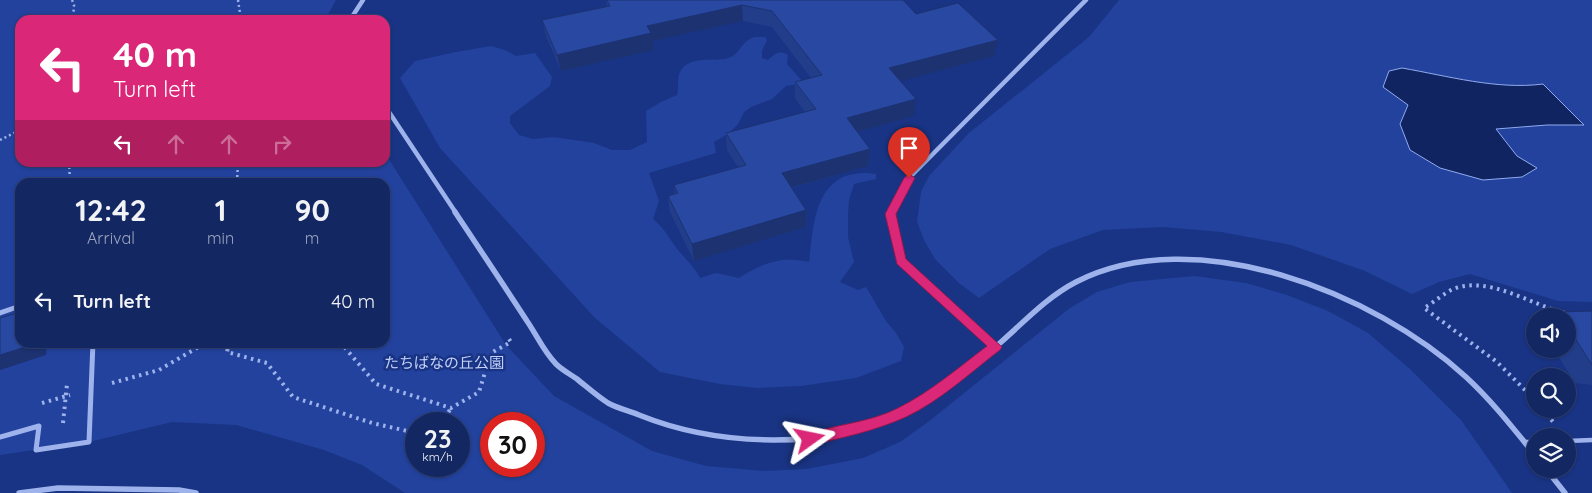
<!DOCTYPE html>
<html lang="en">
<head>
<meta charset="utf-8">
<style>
  body { margin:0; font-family:Quicksand,"Noto Sans JP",sans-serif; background:#20336c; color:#f1f3f6; height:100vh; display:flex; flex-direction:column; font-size:19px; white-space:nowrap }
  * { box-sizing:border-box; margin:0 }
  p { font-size:16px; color:#9da5be }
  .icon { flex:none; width:28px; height:28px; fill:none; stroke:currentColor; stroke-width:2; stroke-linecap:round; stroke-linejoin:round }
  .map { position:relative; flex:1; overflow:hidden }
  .details { position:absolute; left:15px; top:178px; width:375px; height:170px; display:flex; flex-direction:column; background:#132763; border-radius:15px; box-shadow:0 1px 4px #0004,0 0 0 1px #324478 }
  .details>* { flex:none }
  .hud { position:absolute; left:15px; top:15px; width:375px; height:152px; border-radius:15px; box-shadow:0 1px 4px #0004,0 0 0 1px #324478; background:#db2777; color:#fff; overflow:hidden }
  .controls { position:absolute; left:1526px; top:308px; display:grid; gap:10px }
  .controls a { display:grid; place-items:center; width:50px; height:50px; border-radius:50%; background:#132763; box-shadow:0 1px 4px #0004,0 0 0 1px #324478; font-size:25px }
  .speed { position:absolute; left:405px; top:412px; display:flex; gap:10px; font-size:25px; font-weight:700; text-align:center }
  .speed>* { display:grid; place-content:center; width:65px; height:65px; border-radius:50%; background:#132763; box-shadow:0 1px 4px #0004,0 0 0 1px #324478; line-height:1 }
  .speed small { font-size:12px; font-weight:400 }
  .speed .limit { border:8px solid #d22; background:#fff; color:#111 }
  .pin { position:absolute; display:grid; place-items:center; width:42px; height:42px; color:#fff; margin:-51px -21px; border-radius:50% 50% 50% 0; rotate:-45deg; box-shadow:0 0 5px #0007 }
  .pin .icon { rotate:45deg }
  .me { position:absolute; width:55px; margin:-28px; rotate:78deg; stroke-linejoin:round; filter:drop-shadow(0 0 4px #0008) }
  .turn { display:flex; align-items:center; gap:18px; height:105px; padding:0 15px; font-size:22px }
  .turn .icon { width:65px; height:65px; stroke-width:2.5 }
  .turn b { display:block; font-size:35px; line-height:42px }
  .lanes { display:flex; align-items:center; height:48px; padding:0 15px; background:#0003; justify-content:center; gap:25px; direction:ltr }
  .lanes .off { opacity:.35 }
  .eta { display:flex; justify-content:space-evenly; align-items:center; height:85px; text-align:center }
  .eta b { font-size:30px; font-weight:700; line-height:35px }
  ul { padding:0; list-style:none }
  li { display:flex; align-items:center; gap:15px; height:75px; padding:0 15px }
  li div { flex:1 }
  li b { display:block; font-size:19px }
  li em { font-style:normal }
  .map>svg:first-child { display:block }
</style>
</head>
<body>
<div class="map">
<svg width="1592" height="493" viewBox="0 0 1592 493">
  <rect width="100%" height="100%" fill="#193484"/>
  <!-- green -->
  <path fill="#22429d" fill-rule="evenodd" d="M 0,0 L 336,0 L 325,20 L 20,20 L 20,162 L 385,162 L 385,153 L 506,345 L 554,396 L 652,451 L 706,466 L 764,471 L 807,469 L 863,458 L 900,442 L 928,422 L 1070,308 L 1097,292 L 1130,282 L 1195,276 L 1246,283 L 1287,295 L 1328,311 L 1368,333 L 1410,369 L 1461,420 L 1512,493 L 405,493 L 362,465 L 324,450 L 236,425 L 172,422 L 89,442 L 0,455 ZM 20,182 L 385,182 L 385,342 L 20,342 ZM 416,424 L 459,424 L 459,466 L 416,466 ZM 491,424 L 534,424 L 534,466 L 491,466 Z
    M 1119,0 L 1592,0 L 1592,302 L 1558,301 L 1470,274 L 1439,282 L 1412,294 L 1365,271 L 1291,245 L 1221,232 L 1163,227 L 1103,230 L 1050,249 L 979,298 L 960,284 L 935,259 L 924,240 L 917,222 L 921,192 L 929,176 L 969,133 L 1089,37 Z
    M 754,37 L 765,37 L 767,40 L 762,51 L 762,58 L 768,60 C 776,53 779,50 788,55 L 787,64 L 804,83 L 786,86 L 772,99 L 751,107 L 744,112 L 738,124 L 728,134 L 714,142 L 716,153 L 649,173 L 659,201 L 653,219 C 667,231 668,237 678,250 C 686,260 694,266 700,278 L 716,273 L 739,278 C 762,263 781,256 809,262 C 813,232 813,185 849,175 C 858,173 866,172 876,174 L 876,179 L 854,184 L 849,200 L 848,214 L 848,237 L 854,262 L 840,282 L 858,290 L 866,287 L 886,321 L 896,333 L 904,347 L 901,361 L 856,378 L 801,386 L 757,388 L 720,384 L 660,372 L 595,318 L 440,148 L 400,78 L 415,61 L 456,52 L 491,46 L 505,50 L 516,56 L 535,53 L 552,77 L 550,86 L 510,116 L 510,123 L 519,135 L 533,139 L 554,137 L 594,143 L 612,150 L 630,150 L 647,142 L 646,111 L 661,102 L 677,95 C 679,88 677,77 680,72 C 690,53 715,64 731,57 C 741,52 741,42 754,37 Z"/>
  <!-- water -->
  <path fill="#102462" stroke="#91abee" d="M 1402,68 C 1448,76 1497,90 1543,84 L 1584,125 L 1547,125 L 1496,129 L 1517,156 L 1537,168 L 1522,177 L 1483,180 L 1440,168 L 1410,150 L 1400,124 L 1408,105 L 1383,87 L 1389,71 Z"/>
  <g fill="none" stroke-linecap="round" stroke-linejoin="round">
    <!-- path-far1 -->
    <path stroke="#9eb3ec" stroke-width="2.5" stroke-dasharray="2 3" stroke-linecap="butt" d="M 72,0 L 74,5 L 73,20
      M 238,0 L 241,20
      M 0,140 L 20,130
      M 69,162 L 70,182
      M 237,182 L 238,162"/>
    <!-- path -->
    <path stroke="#9eb3ec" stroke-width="4" stroke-dasharray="2.5 4.5" stroke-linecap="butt" d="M 229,342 L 227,352 L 267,363 L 293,397 L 372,423 L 416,433
      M 340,342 L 376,384 L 451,408 L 479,392 L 491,353 L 511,342 L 507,336
      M 112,383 L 159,370 L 207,342
      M 1535,400 L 1497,362 L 1424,308 C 1434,302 1443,294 1453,289 C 1489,275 1531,305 1565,313
      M 42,403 L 70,395
      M 1542,409 L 1555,424
      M 63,423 L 67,384
      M 441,424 L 451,408"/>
    <!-- service -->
    <path stroke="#9eb3ec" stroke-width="4.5" d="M 1568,441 L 1592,440
      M 1525,442 L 1535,442"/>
    <!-- pedestrian -->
    <path stroke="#9eb3ec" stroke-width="5" d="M 0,313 L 20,306
      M 0,437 L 39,426 L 36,450 L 89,442 L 93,342"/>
    <!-- minor-far1 -->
    <path stroke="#9eb3ec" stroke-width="4.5" d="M 350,20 L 363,0
      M 385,106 L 456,213
      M 891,213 L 909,178 L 1086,0"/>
    <!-- minor -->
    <path stroke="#9eb3ec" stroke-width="5.5" d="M 455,212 C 479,248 503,284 527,321 C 536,334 544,352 556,364 C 562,370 570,374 577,379 C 587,387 597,396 608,403 C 617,408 629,411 639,415 C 716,446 829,452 905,411 C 938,393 971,369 1000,343 C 1024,322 1047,297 1076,282 C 1195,221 1375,293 1466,377 C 1492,401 1513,428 1535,455
      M 892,212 L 890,215 L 901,261 L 996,347
      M 1546,469 L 1565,493
      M 19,493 L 58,488 L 179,490 L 196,493"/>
  </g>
  <!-- wall -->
  <path fill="#223e8b" d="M 606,0 L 903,0 L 916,14 L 994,56 L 900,81 L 914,116 L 857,132 L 870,149 L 868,166 L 792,188 L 806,227 L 694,261 L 670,212 L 668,196 L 675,193 L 674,185 L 738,167 L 727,150 L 726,133 L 805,112 L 795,98 L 795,82 L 811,78 L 772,27 L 743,21 L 652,41 L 654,50 L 561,71 L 546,36 L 542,20 L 607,6 Z
    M 1592,311 L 1592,385 L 1575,383 L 1554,349 L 1568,349 L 1568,316 L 1554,316 L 1558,312 Z"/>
  <!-- shaded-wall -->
  <path fill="#1c3271" d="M 742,5 L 743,21 L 652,41 L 654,50 L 561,71 L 557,55 L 647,26 Z
    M 998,40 L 994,56 L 887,85 L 889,68 Z
    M 916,99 L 914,116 L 846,135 L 847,118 Z
    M 870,149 L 868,166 L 783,190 L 782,173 Z
    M 806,210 L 806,227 L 694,261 L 692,244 Z
    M 35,342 L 47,342 L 46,355 L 0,370 L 0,355 Z"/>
  <!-- building -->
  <path fill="#2848a2" stroke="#1c3271" d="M 607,0 L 903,0 L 916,14 L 958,3 L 998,40 L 889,68 L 916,99 L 847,118 L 870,149 L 782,173 L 806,210 L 692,244 L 668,196 L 678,193 L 674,185 L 746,165 L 726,133 L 816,109 L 795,82 L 822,75 L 772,11 L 742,5 L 647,26 L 651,33 L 557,55 L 542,20 L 610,6 Z
    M 1592,311 L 1592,365 L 1568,327 L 1568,316 L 1561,316 L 1558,312 Z
    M 20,312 L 20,342 L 35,342 L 35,344 L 0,355 L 0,318 Z"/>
  <!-- route -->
  <path fill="#db2777" stroke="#8e194d" d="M 909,174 L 915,178 L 896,214 L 906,259 L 1002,347 L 1000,350 C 970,373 940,401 906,417 C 875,431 842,438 810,445 L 805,443 L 803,439 L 805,435 C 835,424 869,423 898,408 C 930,392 958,368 987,346 L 897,264 L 885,214 L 904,178 Z"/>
  <g text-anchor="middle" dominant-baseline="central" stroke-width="5" stroke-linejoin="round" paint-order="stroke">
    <!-- park labels -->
    <g font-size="15" fill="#c3d1f9" stroke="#193484">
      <text x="444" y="362">たちばなの丘公園</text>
    </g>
  </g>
</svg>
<div class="controls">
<a><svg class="icon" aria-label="sound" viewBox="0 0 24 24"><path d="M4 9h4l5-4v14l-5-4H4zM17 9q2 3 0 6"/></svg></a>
<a><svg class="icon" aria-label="search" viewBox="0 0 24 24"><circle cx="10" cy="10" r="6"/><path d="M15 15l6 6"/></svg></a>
<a><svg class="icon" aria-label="layers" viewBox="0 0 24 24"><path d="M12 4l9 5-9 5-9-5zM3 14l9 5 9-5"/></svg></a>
</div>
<div class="speed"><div>23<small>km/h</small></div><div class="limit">30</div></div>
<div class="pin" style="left:909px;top:178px;background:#d93025"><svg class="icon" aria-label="arrive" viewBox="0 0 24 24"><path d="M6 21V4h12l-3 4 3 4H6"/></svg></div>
<svg class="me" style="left:810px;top:439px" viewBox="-20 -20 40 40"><path d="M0-17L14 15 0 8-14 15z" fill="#db2777" stroke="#fff" stroke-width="4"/></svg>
<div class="hud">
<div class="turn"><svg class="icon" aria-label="left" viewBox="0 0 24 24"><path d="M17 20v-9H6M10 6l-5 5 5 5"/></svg><div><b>40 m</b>Turn left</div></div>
<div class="lanes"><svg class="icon" aria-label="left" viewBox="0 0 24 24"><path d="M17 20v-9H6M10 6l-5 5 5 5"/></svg><svg class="icon off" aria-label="ahead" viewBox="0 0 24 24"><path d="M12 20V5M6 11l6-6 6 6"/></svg><svg class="icon off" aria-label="ahead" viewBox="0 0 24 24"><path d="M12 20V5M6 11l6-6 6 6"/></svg><svg class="icon off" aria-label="right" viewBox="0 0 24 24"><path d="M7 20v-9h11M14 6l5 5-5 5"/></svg></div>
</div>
<section class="details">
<div class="eta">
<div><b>12:42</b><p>Arrival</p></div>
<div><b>1</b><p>min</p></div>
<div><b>90</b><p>m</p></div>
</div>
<ul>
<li><svg class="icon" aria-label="left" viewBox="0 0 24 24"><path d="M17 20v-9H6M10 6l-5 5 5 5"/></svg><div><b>Turn left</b></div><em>40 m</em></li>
</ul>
</section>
</div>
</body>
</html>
